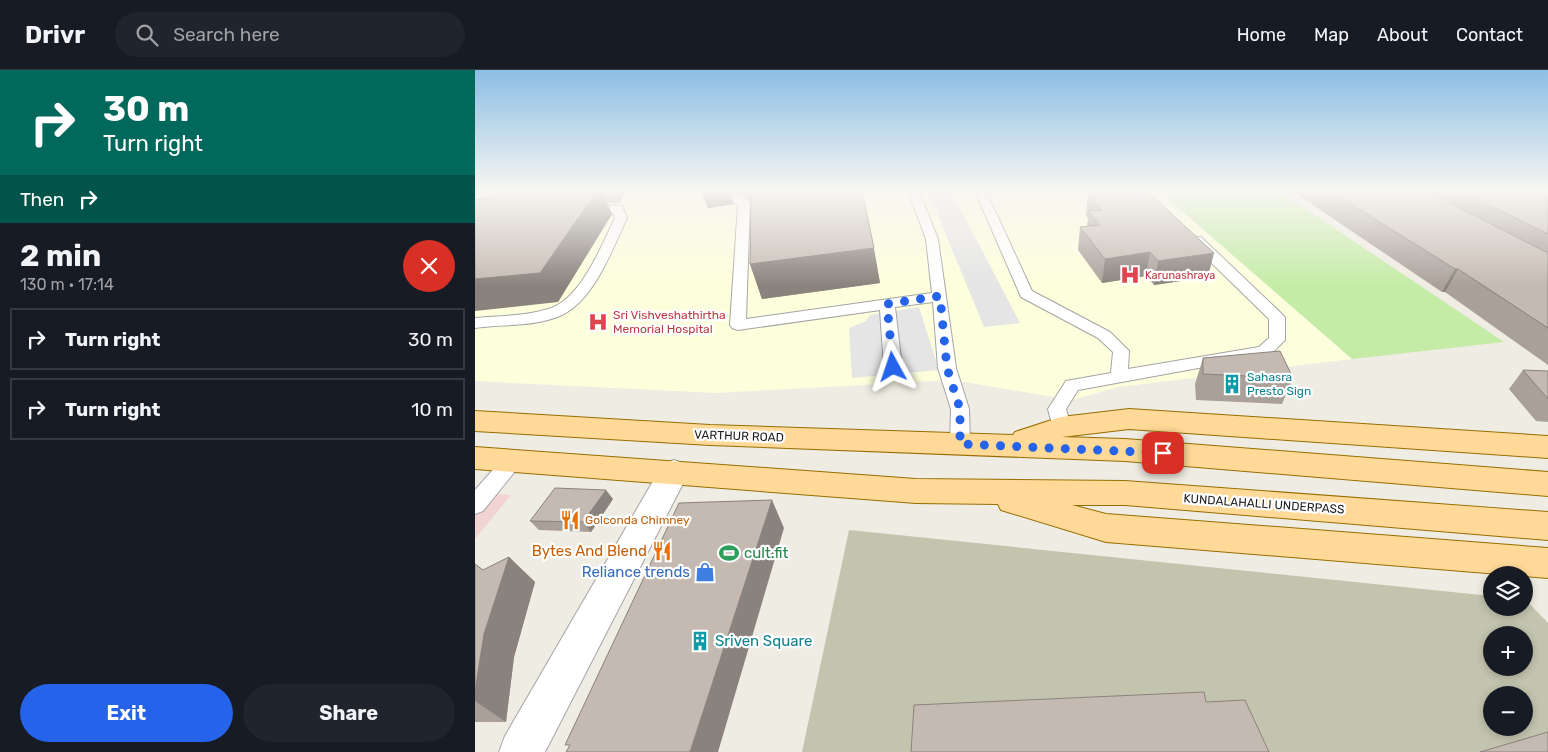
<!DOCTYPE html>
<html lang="en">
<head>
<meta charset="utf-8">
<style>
  body { margin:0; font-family:Rubik,sans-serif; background:#20242c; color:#f1f3f6; height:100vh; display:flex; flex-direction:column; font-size:19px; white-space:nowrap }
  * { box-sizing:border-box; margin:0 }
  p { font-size:16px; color:#9ea1a6 }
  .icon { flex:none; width:28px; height:28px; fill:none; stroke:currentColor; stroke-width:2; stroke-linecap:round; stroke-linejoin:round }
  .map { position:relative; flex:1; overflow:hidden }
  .side { display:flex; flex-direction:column; background:#171b24; width:475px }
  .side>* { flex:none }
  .hud { background:#00695c; color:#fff; overflow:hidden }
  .tools { position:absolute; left:1008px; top:496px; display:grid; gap:10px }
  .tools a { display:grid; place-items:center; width:50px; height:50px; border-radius:50%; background:#171b24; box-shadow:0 2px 8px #0003; font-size:25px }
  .pin { position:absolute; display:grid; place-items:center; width:42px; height:42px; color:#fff; margin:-21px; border-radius:10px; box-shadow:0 2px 8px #0006 }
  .me { position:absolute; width:55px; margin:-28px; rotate:355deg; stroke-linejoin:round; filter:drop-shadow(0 0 4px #0008) }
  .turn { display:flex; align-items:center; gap:18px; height:105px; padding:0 20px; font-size:22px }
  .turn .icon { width:65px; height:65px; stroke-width:2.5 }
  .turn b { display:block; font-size:35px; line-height:42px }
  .then { display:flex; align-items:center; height:48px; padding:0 20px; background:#0003; gap:10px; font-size:19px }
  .round { display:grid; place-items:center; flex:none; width:52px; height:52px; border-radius:26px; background:#20242c }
  .summary { display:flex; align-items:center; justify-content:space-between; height:85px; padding:0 20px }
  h1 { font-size:30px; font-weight:700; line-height:38px }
  .button { display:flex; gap:10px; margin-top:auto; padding:10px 20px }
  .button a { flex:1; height:58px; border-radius:30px; background:#2563eb; color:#fff; font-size:20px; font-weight:700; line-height:58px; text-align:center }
  .button a+a { background:#20242c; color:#f1f3f6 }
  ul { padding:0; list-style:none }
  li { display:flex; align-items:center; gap:15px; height:62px; margin:0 10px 8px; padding:0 10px; border:2px solid #363941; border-radius:0px }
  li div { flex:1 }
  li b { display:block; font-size:19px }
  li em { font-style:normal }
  header { display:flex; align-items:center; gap:30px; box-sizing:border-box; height:70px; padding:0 25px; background:#171b24; border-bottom:1px solid #363941 }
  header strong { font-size:24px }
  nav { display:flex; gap:28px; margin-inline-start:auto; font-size:18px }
  .search { width:350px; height:45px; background:#20242c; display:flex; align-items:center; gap:12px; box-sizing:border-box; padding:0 18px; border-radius:28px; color:#9ea1a6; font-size:19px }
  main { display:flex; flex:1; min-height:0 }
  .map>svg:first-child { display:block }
</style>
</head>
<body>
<header>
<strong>Drivr</strong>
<div class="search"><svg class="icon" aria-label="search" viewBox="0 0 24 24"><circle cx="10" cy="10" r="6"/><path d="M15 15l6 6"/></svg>Search here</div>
<nav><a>Home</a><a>Map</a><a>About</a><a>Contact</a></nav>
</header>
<main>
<section class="side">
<div class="hud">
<div class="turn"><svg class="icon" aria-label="right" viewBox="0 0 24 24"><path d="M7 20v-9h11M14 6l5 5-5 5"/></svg><div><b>30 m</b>Turn right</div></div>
<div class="then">Then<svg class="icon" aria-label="right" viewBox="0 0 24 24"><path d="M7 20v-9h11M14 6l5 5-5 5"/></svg></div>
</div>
<div class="summary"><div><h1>2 min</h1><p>130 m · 17:14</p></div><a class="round" style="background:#d93025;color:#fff"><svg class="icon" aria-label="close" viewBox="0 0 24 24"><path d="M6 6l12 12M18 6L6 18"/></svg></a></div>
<ul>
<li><svg class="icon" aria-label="right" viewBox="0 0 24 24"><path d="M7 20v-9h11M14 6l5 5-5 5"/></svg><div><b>Turn right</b></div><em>30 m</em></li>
<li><svg class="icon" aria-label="right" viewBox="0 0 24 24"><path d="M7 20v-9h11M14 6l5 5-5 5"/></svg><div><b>Turn right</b></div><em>10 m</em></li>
</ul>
<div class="button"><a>Exit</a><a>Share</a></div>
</section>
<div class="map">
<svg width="1073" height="682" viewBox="0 0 1073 682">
  <rect width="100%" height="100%" fill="#efece3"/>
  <!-- commercial -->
  <path fill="#f1d4d1" d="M 0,423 L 36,425 L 0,469 Z"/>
  <!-- education -->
  <path fill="#fdffdc" d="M 78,121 L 684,121 L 877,289 L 643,317 L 597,330 L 477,310 L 241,323 L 0,311 L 0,140 Z"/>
  <!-- construction -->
  <path fill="#c3c4ae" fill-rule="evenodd" d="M 374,460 L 1016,526 L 1016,538 L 1049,538 L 1049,528 L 1073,553 L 1073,682 L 327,682 ZM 1016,565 L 1049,565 L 1049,598 L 1016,598 ZM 1016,625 L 1049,625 L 1049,658 L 1016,658 Z"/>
  <!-- grass -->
  <path fill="#c4eca6" d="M 684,121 L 804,121 L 1029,272 L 877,289 Z"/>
  <!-- parking -->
  <path fill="#e5e5e5" d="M 453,121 L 476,121 L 545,253 L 509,257 Z
    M 444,237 L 464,300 L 377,308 L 374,258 L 391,251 L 395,245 Z"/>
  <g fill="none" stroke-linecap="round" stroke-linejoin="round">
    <defs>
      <path id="service" d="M 5,121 L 18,121 L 4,133 L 0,134 L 0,125 Z
        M 236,121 L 250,121 L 273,130 L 275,132 L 271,249 L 457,223 L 451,169 L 433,121 L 444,121 L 463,169 L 481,298 L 494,339 L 495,374 L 492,379 L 485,381 L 478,379 L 475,374 L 476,339 L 463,298 L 458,232 L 420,237 L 427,297 L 424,301 L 418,302 L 412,301 L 409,297 L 405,240 L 263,260 L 257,258 L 255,255 L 263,134 L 237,123 Z
        M 500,121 L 511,121 L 557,221 L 635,262 L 654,281 L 653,299 L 784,277 L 794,268 L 794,249 L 716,173 L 715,170 L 716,167 L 726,167 L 808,245 L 810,248 L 810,270 L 795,285 L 789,286 L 603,320 L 591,339 L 596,357 L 593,362 L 586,364 L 579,362 L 573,339 L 591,311 L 636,303 L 638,282 L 623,268 L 546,227 Z
        M 110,135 L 147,136 L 152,148 C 138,178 119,230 87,245 C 61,257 28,254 0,258 L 0,248 C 24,246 50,246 73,239 C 106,230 126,176 140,148 L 138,143 L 106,142 L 104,139 L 106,136 Z
        M 38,382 L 45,385 L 48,390 L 45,395 L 8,441 L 0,444 L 0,420 L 31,385 Z"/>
      <path id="minor" d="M 199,390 L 210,394 L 214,402 L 70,682 L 24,682 L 30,666 L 188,394 Z"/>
      <path id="primary" d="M 654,339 L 1073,366 L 1073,388 L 654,359 L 587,367 L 650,369 L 1073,402 L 1073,426 L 650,391 L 235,375 L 0,361 L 0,341 L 235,355 L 538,365 L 540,362 L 586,347 Z
        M 0,377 L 441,409 L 650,411 L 1073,442 L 1073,470 L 650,435 L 597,435 L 631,444 L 1073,478 L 1073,508 L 631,472 L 526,440 L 523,434 L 441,433 L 0,399 Z"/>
    </defs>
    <!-- service casing -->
    <use href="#service" stroke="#a4a4a4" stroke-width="2"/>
    <!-- minor casing -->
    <use href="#minor" stroke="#a4a4a4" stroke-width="2"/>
    <!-- primary casing -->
    <use href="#primary" stroke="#976e00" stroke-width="2"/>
    <!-- service -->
    <use href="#service" fill="#fff" fill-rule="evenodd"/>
    <!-- minor -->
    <use href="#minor" fill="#fff" fill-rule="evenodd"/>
    <!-- primary -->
    <use href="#primary" fill="#ffd998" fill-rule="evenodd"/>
  </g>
  <!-- wall -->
  <path fill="#a9a099" d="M 63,121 L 151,121 L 144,133 L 132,133 L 137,144 L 83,232 L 63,122 Z
    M 226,121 L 387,121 L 405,213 L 287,229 L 275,194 L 276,131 L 274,128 L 255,121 L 259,134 L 233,138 Z
    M 817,121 L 1073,121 L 1073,295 L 970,222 L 967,222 Z
    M 613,124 L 733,207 L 679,215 L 671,206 L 627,213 L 603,180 L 605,157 L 612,157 L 613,148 L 611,146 Z
    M 728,288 L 818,308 L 807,334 L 721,330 L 720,314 Z
    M 1048,300 L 1073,301 L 1073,352 L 1061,351 L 1034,319 Z
    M 138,429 L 116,462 L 64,460 L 55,451 Z
    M 34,487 L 60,512 L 39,587 L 31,652 L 0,652 L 0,494 L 8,500 Z"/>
  <!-- shaded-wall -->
  <path fill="#89827d" d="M 122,121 L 126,121 L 137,144 L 83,232 L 0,241 L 0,209 Z
    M 138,121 L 151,121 L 144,133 Z
    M 226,121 L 255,121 L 259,134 L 233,138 Z
    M 273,121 L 283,121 L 277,132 Z
    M 399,178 L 405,213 L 287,229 L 275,194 Z
    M 675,182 L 671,206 L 627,213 L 630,189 Z
    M 739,183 L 733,207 L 679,215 L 683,191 Z
    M 980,199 L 983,199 L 970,222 L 967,222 Z
    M 131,420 L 138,429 L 116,462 L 108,452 Z
    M 297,430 L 309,458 L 243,682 L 215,682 Z
    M 34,487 L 60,512 L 39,587 L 31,652 L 0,631 L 0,621 L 9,564 Z"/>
  <!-- building -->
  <path fill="#c4bab2" stroke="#89827d" d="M 63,121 L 122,121 L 65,203 L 0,209 L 0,130 L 21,126 L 63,122 Z
    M 276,121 L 387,121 L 399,178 L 275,194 Z
    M 645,121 L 672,121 L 739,183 L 683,191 L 675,182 L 630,189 L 605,157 L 625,155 L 613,141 L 627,140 L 613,124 Z
    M 855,121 L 951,121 L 1073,183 L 1073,258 L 983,199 L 980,199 Z
    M 985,121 L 1073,121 L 1073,164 Z
    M 805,281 L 818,308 L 728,304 L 728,288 Z
    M 1048,300 L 1073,301 L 1073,329 Z
    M 80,418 L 131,420 L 108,452 L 55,451 Z
    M 297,430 L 215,682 L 91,682 L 95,675 L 90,675 L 204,433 Z
    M 34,487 L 9,564 L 0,621 L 0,494 L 8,500 Z
    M 729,622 L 731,632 L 770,630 L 794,682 L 436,682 L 439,635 Z
    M 1073,662 L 1073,682 L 1005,682 Z"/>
  <!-- sky -->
  <linearGradient id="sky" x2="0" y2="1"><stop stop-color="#8bbee4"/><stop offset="0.56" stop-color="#f8f6f2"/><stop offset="1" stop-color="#f8f6f2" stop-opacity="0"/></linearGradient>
  <rect width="1073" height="216" fill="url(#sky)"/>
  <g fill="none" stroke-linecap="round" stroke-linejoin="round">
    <!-- route -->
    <path stroke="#2563eb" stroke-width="9" stroke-dasharray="0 16.2" d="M 418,297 L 412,234 L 465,226 L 472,298 L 485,339 L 485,374 L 688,383"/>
  </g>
  <!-- icons -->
  <defs>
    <symbol id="hospital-bare" viewBox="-9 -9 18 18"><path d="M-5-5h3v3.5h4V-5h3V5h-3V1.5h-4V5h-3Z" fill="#e0444e" stroke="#fff" stroke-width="2.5" paint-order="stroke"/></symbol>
    <symbol id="building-bare" viewBox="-9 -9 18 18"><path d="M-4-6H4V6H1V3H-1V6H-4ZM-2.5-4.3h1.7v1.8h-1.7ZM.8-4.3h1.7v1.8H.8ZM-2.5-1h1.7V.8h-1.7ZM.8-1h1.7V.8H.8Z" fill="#0f9aa8" stroke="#fff" stroke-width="2.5" paint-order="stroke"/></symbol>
    <symbol id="restaurant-bare" viewBox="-9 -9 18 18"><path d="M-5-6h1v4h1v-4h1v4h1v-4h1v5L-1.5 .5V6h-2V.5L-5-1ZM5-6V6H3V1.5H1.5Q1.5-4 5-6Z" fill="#e8710a" stroke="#fff" stroke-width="2.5" paint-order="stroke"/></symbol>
    <symbol id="stadium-bare" viewBox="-9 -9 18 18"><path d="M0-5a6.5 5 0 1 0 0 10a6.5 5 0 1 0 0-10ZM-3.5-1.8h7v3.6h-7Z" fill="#2e9e5b" stroke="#fff" stroke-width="2.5" paint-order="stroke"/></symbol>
    <symbol id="shop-bare" viewBox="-9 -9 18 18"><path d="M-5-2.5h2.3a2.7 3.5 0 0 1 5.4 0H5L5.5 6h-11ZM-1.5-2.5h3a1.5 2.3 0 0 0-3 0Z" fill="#3f7fe0" stroke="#fff" stroke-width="2.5" paint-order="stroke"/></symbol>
  </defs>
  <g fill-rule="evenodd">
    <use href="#hospital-bare" x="641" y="191" width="28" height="28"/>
    <use href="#hospital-bare" x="109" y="238" width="28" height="28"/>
    <use href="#building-bare" x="743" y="300" width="28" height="28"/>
    <use href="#restaurant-bare" x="81" y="436" width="28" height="28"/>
    <use href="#restaurant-bare" x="173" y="467" width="28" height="28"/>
    <use href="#stadium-bare" x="240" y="469" width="28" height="28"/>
    <use href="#shop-bare" x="216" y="488" width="28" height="28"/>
    <use href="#building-bare" x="211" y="557" width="28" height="28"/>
  </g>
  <g text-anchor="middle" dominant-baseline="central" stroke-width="4.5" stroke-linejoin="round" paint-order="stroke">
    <!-- far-health labels -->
    <g font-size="11" fill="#be3a42" stroke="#fff" text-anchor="start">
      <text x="670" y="205">Karunashraya</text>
    </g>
    <!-- health labels -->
    <g font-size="12" fill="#be3a42" stroke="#fff" text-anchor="start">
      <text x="138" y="245">Sri Vishveshathirtha<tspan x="138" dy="14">Memorial Hospital</tspan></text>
    </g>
    <!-- culture labels -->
    <g font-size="12" fill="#0d838f" stroke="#fff" text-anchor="start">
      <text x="772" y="307">Sahasra<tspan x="772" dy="14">Presto Sign</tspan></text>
    </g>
    <!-- street labels -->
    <g font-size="12" fill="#1d1d1d" stroke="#fff">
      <text transform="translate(264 366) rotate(2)">VARTHUR ROAD</text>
      <text transform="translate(789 434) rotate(4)">KUNDALAHALLI UNDERPASS</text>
    </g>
    <!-- food labels -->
    <g font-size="12" fill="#c56008" stroke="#fff" text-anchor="start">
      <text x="110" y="450">Golconda Chimney</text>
    </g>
    <!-- near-food labels -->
    <g font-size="15" fill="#c56008" stroke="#fff" text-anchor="end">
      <text x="172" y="481">Bytes And Blend</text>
    </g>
    <!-- near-leisure labels -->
    <g font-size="15" fill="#27864d" stroke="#fff" text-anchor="start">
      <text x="269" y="483">cult.fit</text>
    </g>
    <!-- near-shop labels -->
    <g font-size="15" fill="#366cbe" stroke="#fff" text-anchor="end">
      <text x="215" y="502">Reliance trends</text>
    </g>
    <!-- near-culture labels -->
    <g font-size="15" fill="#0d838f" stroke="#fff" text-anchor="start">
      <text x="240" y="571">Sriven Square</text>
    </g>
  </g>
</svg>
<div class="tools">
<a><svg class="icon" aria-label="layers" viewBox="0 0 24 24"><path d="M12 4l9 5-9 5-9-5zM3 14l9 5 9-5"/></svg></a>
<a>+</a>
<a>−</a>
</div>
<div class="pin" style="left:688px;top:383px;background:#d93025"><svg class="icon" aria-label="arrive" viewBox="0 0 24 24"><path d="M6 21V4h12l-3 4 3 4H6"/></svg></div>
<svg class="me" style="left:418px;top:297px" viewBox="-20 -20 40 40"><path d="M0-17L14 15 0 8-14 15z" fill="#2563eb" stroke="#fff" stroke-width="4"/></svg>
</div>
</main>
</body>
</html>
